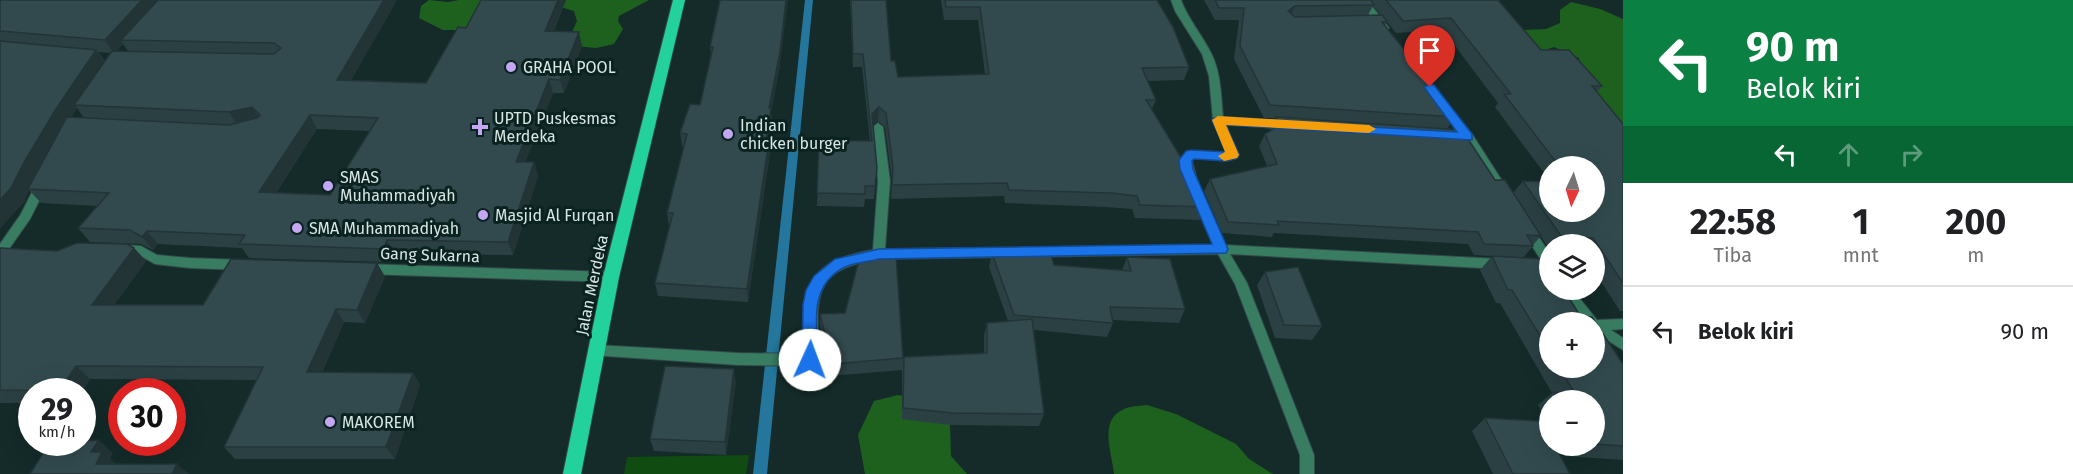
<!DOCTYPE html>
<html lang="id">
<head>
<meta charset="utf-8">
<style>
  body { margin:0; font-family:"Fira Sans",sans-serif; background:#f2f2f2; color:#202124; height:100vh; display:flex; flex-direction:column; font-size:22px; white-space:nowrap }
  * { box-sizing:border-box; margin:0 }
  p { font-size:20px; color:#757577 }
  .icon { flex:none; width:33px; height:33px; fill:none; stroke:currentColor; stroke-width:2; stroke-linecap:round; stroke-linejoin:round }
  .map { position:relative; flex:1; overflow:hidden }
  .side { display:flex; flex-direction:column; background:#fff; width:450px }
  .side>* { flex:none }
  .banner { background:#0b8043; color:#fff; overflow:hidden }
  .needle { width:39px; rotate:184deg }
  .buttons { position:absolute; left:1539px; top:156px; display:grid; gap:12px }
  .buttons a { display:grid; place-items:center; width:66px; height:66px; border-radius:50%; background:#fff; box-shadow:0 6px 24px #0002; font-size:30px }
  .speed { position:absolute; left:18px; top:378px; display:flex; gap:12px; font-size:30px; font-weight:700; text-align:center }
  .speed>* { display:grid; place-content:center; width:78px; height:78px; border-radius:50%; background:#fff; box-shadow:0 6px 24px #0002; line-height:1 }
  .speed small { font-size:15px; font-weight:400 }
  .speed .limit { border:9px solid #d22; background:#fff; color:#111 }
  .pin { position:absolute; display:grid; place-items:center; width:51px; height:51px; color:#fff; margin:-62px -26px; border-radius:50% 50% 50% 0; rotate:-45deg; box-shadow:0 0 6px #0007 }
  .pin .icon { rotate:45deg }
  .me { position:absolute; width:66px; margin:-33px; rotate:2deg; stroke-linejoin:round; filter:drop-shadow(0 0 4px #0008) }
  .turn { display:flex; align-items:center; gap:21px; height:126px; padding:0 24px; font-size:27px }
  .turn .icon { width:78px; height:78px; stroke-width:2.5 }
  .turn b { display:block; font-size:42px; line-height:51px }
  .lanes { display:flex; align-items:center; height:57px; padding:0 24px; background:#0003; justify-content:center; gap:30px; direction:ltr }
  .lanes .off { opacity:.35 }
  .eta { display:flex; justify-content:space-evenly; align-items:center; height:102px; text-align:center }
  .eta b { font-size:36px; font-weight:700; line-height:42px }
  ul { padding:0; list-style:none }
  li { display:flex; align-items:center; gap:18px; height:90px; padding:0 24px; border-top:2px solid #e0e0e0 }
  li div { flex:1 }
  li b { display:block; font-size:22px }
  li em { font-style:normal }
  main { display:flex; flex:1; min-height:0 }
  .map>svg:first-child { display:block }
</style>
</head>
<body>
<main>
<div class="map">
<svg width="1623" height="474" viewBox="0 0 1623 474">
  <rect width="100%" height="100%" fill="#142b29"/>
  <!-- green -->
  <path fill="#104b11" d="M 749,455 L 746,474 L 624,474 L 627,457 Z"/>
  <!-- forest -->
  <path fill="#1e611f" d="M 429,0 L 448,2 L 459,0 L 649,0 L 619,16 L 618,21 L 623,29 L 614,44 L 596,48 L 575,46 L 572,32 L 577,21 L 574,11 L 557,6 L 486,22 L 462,30 L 443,30 L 419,18 L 421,6 Z
    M 1571,2 L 1600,9 L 1623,19 L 1623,136 L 1581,71 L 1579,58 L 1554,47 L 1536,53 L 1521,30 L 1546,29 L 1560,23 L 1560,10 Z
    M 898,395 L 930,400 L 950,425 L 951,456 L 967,474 L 865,474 L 858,435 L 874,401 Z
    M 1147,405 L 1176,414 L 1236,444 L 1249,459 L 1273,474 L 1114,474 C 1112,453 1098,420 1124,409 C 1130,406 1140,406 1147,405 Z"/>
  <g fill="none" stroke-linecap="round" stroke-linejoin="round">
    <!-- stream -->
    <path fill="#24769c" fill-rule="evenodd" d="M 805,0 L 813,0 L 767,474 L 753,474 Z"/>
    <defs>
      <path id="street" d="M 1171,0 L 1181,0 C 1188,19 1202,35 1211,53 C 1221,72 1221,96 1223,117 L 1287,121 L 1292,125 L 1287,129 L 1225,124 L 1239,155 L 1237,158 L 1227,161 L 1194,158 L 1192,161 L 1197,180 L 1191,184 L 1185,180 L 1180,160 L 1187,151 L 1227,153 L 1213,120 L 1209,76 L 1202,54 L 1175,11 Z
        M 1357,0 L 1367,0 L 1389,28 L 1387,30 L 1381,30 Z
        M 1444,103 L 1448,104 L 1472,134 L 1508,190 L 1510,193 L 1508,196 L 1500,196 L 1464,140 L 1439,106 Z
        M 878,123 L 883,127 L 890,181 L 885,249 L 1213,245 L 1192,196 L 1198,192 L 1204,196 L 1225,245 L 1500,259 L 1504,261 L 1506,264 L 1504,267 L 1500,269 L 1230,254 L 1247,283 L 1314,455 L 1314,474 L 1300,474 L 1300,455 L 1235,284 L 1218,254 L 879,259 C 833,267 815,278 818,327 C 818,340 820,352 815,364 L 810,366 L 738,365 L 591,355 L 589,351 L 591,347 L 596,345 L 738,353 L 805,354 C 807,339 804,323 805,307 C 808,266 838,256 873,250 L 878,181 L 873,127 Z
        M 41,181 L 47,185 L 30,219 L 4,256 L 0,258 L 0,244 L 21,214 L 37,182 Z
        M 1528,226 L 1532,227 L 1550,254 L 1550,270 L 1546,268 L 1522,230 Z
        M 122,245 L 141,246 L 157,255 L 190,258 L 243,260 L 247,262 L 249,265 L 247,268 L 243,270 L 190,268 L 155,264 L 139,255 L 118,253 L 116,250 L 118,247 Z
        M 365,264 L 611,272 L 615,274 L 617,277 L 615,280 L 611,282 L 365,274 L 361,272 L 359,269 L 361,266 Z
        M 1560,290 L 1573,290 L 1597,320 L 1623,319 L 1623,329 L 1611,330 L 1623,338 L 1623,350 L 1594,332 L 1594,322 L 1585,322 Z"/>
      <path id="primary" d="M 673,0 L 685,0 L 619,277 L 581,474 L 563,474 L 603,277 Z"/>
    </defs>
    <!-- street casing -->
    <use href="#street" stroke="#334947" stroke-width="2"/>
    <!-- primary casing -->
    <use href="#primary" stroke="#334947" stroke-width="2"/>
    <!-- street -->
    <use href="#street" fill="#387c62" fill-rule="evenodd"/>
    <!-- primary -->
    <use href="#primary" fill="#22d19c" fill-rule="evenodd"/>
  </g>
  <!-- wall -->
  <path fill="#2b4043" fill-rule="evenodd" d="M 0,0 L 397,0 L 351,80 L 426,83 L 466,28 L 481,0 L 566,0 L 554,31 L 582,46 L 564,93 L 553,93 L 525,162 L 534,162 L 538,176 L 513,255 L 394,254 L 391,262 L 249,258 L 242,248 L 158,244 L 153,250 L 141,244 L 90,242 L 78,228 L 98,206 L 41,203 L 29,190 L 24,202 L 0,228 ZM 123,44 L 128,51 L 116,51 ZM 98,52 L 110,53 L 105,61 ZM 77,108 L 84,118 L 71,117 ZM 317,129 L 370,131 L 330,195 L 276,193 Z
    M 850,0 L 886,0 L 891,61 L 898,77 L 985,74 L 978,20 L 944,20 L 941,0 L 1157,0 L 1189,67 L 1184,80 L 1147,81 L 1156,100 L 1152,109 L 1206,207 L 1200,220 L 1135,218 L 1132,209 L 1106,207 L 1005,203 L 1004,196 L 891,199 L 892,181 L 885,127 L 878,121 L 873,125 L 877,168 L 874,199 L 865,199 L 864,207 L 817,206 L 819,140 L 870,141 L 862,67 L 853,67 Z
    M 1204,0 L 1498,0 L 1541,50 L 1602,86 L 1597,92 L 1623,124 L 1623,311 L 1620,311 L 1594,271 L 1594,244 L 1550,244 L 1549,249 L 1513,193 L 1523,181 L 1550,212 L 1594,166 L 1550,166 L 1550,181 L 1495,107 L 1498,103 L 1443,30 L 1396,33 L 1387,22 L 1385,25 L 1455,117 L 1447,129 L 1495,180 L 1541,236 L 1533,245 L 1533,246 L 1523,258 L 1581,317 L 1623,364 L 1623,460 L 1565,456 L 1560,446 L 1594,446 L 1594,400 L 1550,400 L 1550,426 L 1538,405 L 1552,393 L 1500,303 L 1496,303 L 1480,270 L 1492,256 L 1474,255 L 1468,244 L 1274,233 L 1272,237 L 1222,233 L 1204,191 L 1210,179 L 1267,166 L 1259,146 L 1265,134 L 1271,130 L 1270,129 L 1276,118 L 1264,118 L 1234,59 L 1239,20 L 1215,20 ZM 1373,6 L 1381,15 L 1368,15 ZM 1550,322 L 1594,368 L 1550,368 Z
    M 710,47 L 780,65 L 771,112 L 772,121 L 769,140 L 770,153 L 748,302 L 658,296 L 655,283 L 669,226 L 667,213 L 684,147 L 682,146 L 680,133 L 700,105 L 711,54 Z
    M 0,248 L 57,251 L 134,248 L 146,261 L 114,305 L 203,305 L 377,263 L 385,277 L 365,323 L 344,322 L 322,372 L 413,373 L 420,385 L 395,459 L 235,459 L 224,447 L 257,380 L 90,379 L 82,392 L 32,392 L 32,403 L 0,403 Z
    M 992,253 L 1054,265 L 1122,270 L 1127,257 L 1185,309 L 1179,323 L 1112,320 L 1113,323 L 1107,337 L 1034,330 L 1044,414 L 1039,426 L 950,425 L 902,419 L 902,370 L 831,376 L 820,326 L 820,314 L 903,358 L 984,353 L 984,335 L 987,323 L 1008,321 L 989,267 Z
    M 1265,272 L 1322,326 L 1312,340 L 1275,338 L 1257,285 Z
    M 736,382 L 726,455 L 654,451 L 650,439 Z
    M 1485,418 L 1570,474 L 1493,474 L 1472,431 Z"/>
  <!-- shaded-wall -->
  <path fill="#233437" d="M 142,0 L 162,0 L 121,40 L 123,44 L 114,54 L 105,40 Z
    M 384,0 L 397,0 L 344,93 L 337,80 Z
    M 558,0 L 566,0 L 548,44 L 545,31 Z
    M 786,0 L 788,0 L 780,65 L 771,112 L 772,121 L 766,153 L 766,140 L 769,108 Z
    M 1295,6 L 1289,19 L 1288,11 Z
    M 579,32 L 582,46 L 564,93 L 560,80 Z
    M 96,50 L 106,63 L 74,105 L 77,108 L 28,189 L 29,190 L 24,202 L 0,228 L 0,200 L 56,109 Z
    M 549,79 L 553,93 L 520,176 L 516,162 Z
    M 252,107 L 261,121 L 238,126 L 229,112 Z
    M 879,107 L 878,121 L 871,127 L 872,114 Z
    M 310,115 L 317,129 L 267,206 L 259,192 Z
    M 769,140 L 770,153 L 748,302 L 747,289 Z
    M 534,162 L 538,176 L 513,255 L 508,242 Z
    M 147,231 L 158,244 L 153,250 L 142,237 Z
    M 387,240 L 394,254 L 391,262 L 384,249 Z
    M 134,248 L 146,261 L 104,318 L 92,305 Z
    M 377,263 L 385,277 L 365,323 L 357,310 Z
    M 336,309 L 344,322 L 317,385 L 307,372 Z
    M 76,366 L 90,379 L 82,392 L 60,392 Z
    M 734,369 L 736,382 L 726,455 L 725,442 Z
    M 413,373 L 420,385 L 395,459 L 386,447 Z
    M 99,440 L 113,453 L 110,458 L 117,465 L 96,464 L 91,452 Z
    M 177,464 L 189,474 L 172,474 Z"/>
  <!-- building -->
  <path fill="#324a4e" stroke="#233437" stroke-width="1.5" fill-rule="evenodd" d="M 0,0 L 142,0 L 105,40 L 0,31 Z
    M 158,0 L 384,0 L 337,80 L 426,83 L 458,27 L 466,28 L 481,0 L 558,0 L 545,31 L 579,32 L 560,80 L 549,79 L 516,162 L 534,162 L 508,242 L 387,240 L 384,249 L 239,244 L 245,235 L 147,231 L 142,237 L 130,230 L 78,228 L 109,193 L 28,189 L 67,117 L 229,125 L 257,118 L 260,115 L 252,107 L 229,112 L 74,105 L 112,51 L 274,54 L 281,48 L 274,43 L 121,40 ZM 310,115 L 378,118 L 330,195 L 259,192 Z
    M 720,0 L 786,0 L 780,52 L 769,108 L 771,108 L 766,140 L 769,140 L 747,289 L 655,283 L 673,213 L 667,213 L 687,134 L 680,133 L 690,104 L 700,105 L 713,47 L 710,47 Z
    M 851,0 L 886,0 L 891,61 L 895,61 L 898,77 L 989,74 L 980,7 L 946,7 L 945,0 L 1157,0 L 1173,27 L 1189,67 L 1142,68 L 1156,100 L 1146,100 L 1191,174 L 1206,207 L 1140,205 L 1137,196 L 1111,193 L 1009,190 L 1007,183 L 892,185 L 893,167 L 886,113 L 879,107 L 872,114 L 877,168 L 875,186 L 865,186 L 865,194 L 817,193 L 819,140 L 872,141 L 863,54 L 853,54 Z
    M 1215,0 L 1371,0 L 1374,5 L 1295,6 L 1288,11 L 1295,17 L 1382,15 L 1387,21 L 1382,22 L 1440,94 L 1455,117 L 1270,105 L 1240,46 L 1244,8 L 1219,8 Z
    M 1386,0 L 1498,0 L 1541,50 L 1569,50 L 1602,86 L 1592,86 L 1623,124 L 1623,283 L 1593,238 L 1561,236 L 1523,181 L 1550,182 L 1550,212 L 1594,212 L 1594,166 L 1559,166 L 1504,94 L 1511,94 L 1451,18 L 1403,21 Z
    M 0,41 L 96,50 L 56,109 L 23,164 L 11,188 L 0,200 Z
    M 1276,117 L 1462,130 L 1495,180 L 1505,180 L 1541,236 L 1527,235 L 1533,246 L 1484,244 L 1478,232 L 1277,221 L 1279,225 L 1228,222 L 1210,179 L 1277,164 L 1265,134 L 1280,125 Z
    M 77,243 L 127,244 L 134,248 L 92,305 L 203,305 L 231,259 L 377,263 L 357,310 L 336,309 L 307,372 L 413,373 L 386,447 L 224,447 L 263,367 L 76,366 L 59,391 L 0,390 L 0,248 L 57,251 Z
    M 992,253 L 1051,255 L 1054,265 L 1131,271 L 1127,257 L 1170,259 L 1185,309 L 1110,307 L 1113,323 L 1014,315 Z
    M 896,255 L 903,358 L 832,364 L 820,314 L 845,313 L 860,256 Z
    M 1492,256 L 1544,259 L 1550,267 L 1550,290 L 1564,290 L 1581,317 L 1592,317 L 1623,364 L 1623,446 L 1594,444 L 1594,400 L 1558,400 L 1553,392 L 1575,393 L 1559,368 L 1594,368 L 1594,322 L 1550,322 L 1550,352 L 1512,290 L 1508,290 Z
    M 1298,267 L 1322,326 L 1284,325 L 1265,272 Z
    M 1032,319 L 1044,414 L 953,413 L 903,408 L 904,357 L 987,353 L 987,323 Z
    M 665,366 L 734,369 L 725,442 L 650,439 Z
    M 1485,418 L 1541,421 L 1550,436 L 1550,446 L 1555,446 L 1570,474 L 1513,474 Z
    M 99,440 L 91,452 L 102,452 L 96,464 L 177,464 L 172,474 L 30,474 L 50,442 L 82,442 L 82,441 Z"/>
  <!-- route -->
  <path fill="#1a73e8" stroke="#114b97" stroke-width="1.5" d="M 1430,84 L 1434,85 L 1472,134 L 1472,140 L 1226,125 L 1239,155 L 1237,158 L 1227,161 L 1194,159 L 1192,161 L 1193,169 L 1228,249 L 1226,253 L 879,259 C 869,262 853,262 843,268 C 808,287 817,326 818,360 L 815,364 L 810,366 L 804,364 L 802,360 L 803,304 L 806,290 L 814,276 L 835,259 L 879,249 L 1212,244 L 1180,169 L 1179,160 L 1186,151 L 1191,150 L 1226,152 L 1212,120 L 1214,118 L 1457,132 L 1424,87 Z"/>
  <!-- slow -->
  <path fill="#f59e0b" d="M 1218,116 L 1369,125 L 1376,129 L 1369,133 L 1226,125 L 1239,155 L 1237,158 L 1224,161 L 1218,156 L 1225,152 L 1212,120 Z"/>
  <!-- markers -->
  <g fill="#c3a7f2" stroke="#0a2220" stroke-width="2">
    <circle cx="511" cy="67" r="6"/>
    <path d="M477 118h6v6h6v6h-6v6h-6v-6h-6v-6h6z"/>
    <circle cx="728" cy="134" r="6"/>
    <circle cx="328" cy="186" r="6"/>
    <circle cx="483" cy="215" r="6"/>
    <circle cx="297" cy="228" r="6"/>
    <circle cx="330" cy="422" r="6"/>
  </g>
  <g text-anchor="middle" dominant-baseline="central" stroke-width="6" stroke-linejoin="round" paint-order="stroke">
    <!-- poi labels -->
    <g font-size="16" fill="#d8e6e4" stroke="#0a2220" text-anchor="start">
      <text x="523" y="67">GRAHA POOL</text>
      <text x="494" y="118">UPTD Puskesmas<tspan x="494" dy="18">Merdeka</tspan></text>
      <text x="740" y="125">Indian<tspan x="740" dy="18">chicken burger</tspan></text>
      <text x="340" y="177">SMAS<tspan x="340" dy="18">Muhammadiyah</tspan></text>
      <text x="495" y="215">Masjid Al Furqan</text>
      <text x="309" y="228">SMA Muhammadiyah</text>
      <text x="342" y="422">MAKOREM</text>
    </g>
    <!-- street labels -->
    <g font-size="16" fill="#d8e6e4" stroke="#0a2220">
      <text transform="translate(430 255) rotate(2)">Gang Sukarna</text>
      <text transform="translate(592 285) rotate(-78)">Jalan Merdeka</text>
    </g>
  </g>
</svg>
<div class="buttons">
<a><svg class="needle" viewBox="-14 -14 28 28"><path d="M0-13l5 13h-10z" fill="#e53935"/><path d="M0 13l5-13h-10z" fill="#757577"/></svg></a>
<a><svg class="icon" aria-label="layers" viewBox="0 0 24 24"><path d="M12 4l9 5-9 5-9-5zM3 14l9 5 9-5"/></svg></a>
<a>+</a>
<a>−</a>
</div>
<div class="speed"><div>29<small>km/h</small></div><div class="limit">30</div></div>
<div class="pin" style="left:1430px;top:87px;background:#d93025"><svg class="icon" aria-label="arrive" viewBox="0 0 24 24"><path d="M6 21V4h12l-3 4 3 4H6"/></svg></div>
<svg class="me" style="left:810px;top:360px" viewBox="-20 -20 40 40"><circle r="19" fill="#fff"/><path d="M0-13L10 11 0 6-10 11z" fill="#1a73e8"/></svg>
</div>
<section class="side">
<div class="banner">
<div class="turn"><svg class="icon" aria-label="left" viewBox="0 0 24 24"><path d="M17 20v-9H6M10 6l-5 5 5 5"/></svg><div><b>90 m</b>Belok kiri</div></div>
<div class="lanes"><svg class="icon" aria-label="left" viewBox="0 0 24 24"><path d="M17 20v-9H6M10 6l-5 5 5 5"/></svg><svg class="icon off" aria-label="ahead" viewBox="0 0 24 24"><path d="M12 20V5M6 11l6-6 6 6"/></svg><svg class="icon off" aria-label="right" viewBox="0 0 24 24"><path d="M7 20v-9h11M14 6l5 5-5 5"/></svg></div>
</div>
<div class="eta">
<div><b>22:58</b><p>Tiba</p></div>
<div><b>1</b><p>mnt</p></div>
<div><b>200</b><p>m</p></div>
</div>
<ul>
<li><svg class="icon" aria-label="left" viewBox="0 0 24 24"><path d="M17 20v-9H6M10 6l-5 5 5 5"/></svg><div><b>Belok kiri</b></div><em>90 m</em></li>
</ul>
</section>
</main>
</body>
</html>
